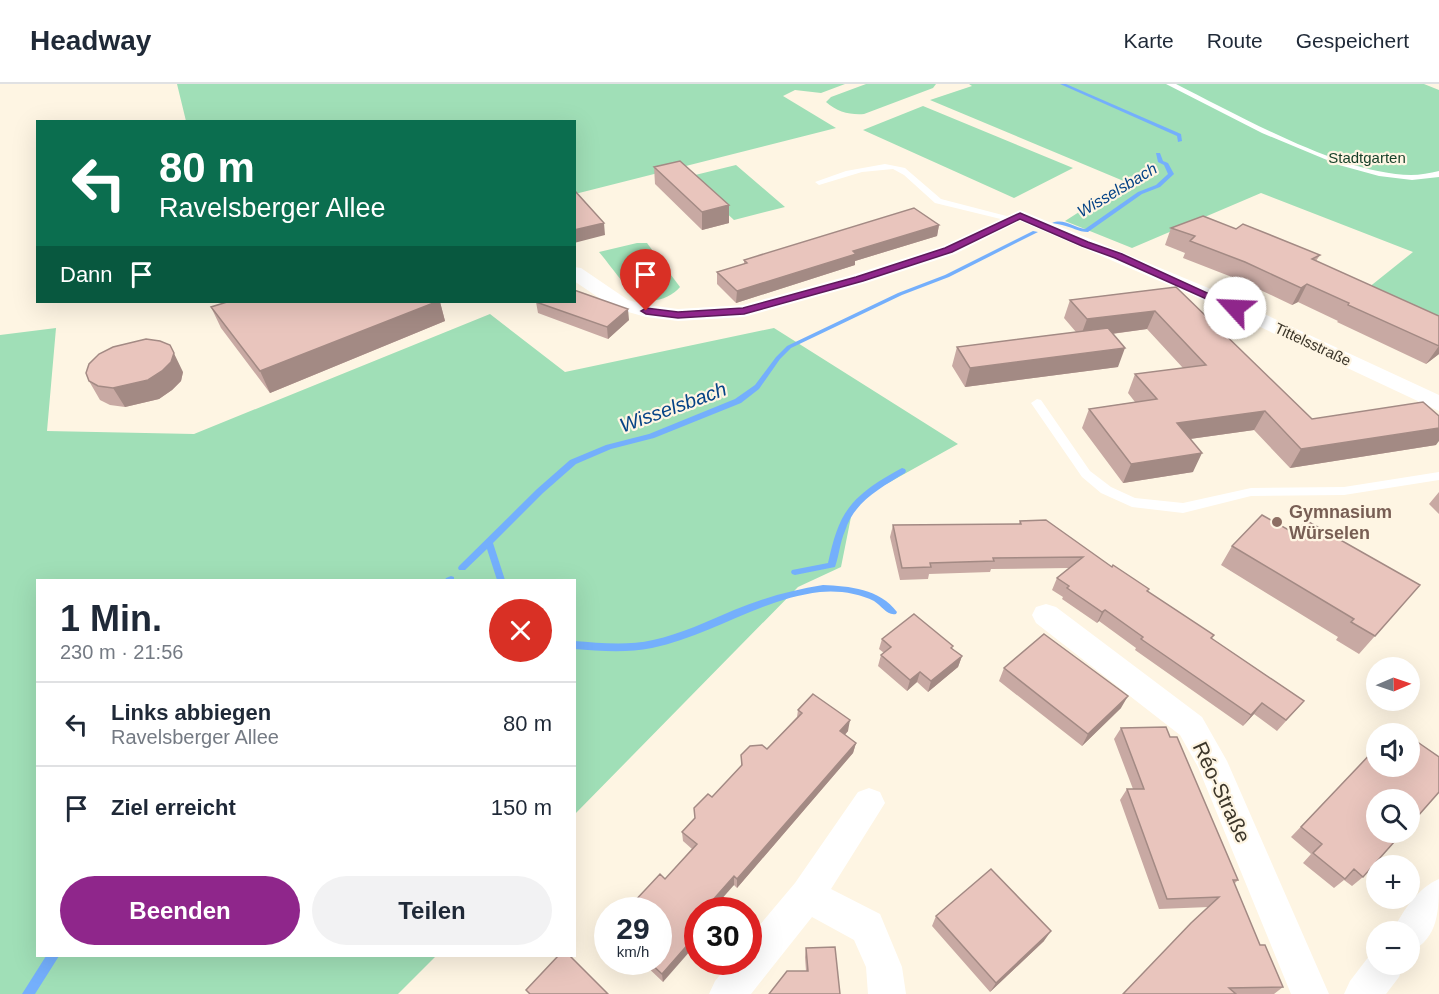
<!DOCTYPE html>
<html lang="de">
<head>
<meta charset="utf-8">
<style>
  body { margin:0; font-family:Arial,sans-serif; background:#f2f2f3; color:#1f2937; height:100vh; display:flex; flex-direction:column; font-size:22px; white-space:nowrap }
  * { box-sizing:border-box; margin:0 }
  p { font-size:20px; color:#747a83 }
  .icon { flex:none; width:33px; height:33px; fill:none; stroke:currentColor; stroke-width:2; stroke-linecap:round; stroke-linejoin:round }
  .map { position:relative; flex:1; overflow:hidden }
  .side { position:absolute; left:36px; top:495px; width:540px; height:378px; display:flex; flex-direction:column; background:#fff; border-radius:0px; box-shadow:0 6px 24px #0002 }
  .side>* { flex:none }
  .banner { position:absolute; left:36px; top:36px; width:540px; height:183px; border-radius:0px; box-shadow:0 6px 24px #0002; background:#0b6e4f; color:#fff; overflow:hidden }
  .needle { width:39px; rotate:88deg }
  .buttons { position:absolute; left:1366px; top:573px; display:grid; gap:12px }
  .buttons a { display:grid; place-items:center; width:54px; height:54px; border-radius:50%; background:#fff; box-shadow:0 6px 24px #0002; font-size:30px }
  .speed { position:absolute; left:594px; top:813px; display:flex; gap:12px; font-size:30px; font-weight:700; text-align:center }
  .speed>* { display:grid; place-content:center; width:78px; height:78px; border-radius:50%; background:#fff; box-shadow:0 6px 24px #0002; line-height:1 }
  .speed small { font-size:15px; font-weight:400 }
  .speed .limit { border:9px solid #d22; background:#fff; color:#111 }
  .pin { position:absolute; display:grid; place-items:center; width:51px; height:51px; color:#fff; margin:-62px -26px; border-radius:50% 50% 50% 0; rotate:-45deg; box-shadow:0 0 6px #0007 }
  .pin .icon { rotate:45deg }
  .me { position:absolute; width:66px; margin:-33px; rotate:295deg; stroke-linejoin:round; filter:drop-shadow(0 0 4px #0008) }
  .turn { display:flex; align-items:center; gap:21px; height:126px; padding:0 24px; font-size:27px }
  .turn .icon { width:78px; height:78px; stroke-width:2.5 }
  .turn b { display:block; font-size:42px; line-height:51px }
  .then { display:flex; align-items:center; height:57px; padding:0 24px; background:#0003; gap:12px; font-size:22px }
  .round { display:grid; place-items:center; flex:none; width:63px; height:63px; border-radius:32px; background:#f2f2f3 }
  .headline { display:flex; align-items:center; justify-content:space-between; height:102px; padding:0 24px }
  h1 { font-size:36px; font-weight:700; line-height:45px }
  .button { display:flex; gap:12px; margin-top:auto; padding:12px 24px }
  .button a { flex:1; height:69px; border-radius:36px; background:#8f268b; color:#fff; font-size:24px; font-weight:700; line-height:69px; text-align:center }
  .button a+a { background:#f2f2f3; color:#1f2937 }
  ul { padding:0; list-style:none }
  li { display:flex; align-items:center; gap:18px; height:84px; padding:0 24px; border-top:2px solid #e0e1e3 }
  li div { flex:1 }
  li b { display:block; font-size:22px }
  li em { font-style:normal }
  header { display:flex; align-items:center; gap:36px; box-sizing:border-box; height:84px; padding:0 30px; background:#fff; border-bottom:2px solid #e0e1e3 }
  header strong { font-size:28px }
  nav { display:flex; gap:33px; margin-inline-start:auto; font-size:21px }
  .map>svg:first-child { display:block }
</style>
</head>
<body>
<header>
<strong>Headway</strong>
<nav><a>Karte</a><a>Route</a><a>Gespeichert</a></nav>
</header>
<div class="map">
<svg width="1439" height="910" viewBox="0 0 1439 910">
  <rect width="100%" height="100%" fill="#fef5e3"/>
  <!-- green -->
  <path fill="#a0dfb7" d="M 177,0 L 845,0 L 821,9 L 795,6 L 783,12 L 836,44 L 575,110 L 574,38 L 186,37 Z
    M 866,0 L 936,0 L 933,4 L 864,30 C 850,31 837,28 826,18 L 831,13 Z
    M 969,0 L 1424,0 L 1439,6 L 1439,243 L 1363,208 L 1413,168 L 1261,109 L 1132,164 L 1065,137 L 1126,98 L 930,16 L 972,2 Z
    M 923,22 L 1073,84 L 1014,114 L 863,46 Z
    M 736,81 L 785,123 L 734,136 L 687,93 Z
    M 637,159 L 647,159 L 680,203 C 671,214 650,222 637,212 C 623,201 611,182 599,168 Z
    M 490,230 L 565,288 L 774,244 L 958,360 L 854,418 L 841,483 L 798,503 L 575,730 L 574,496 L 38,496 L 38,872 L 436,872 L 398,910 L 0,910 L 0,251 L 56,244 L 47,347 L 194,350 Z"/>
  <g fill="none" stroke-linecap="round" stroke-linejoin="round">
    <!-- stream -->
    <path fill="#74affc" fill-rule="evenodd" d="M 1060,0 L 1066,0 L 1181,50 L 1182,57 L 1178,58 L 1177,52 Z
      M 1156,69 L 1160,69 L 1163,77 L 1168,79 L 1174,90 L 1160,103 L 1142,110 L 1088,148 C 1078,148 1072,143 1062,141 C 1059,140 1056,140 1052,139 C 1064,134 1073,143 1085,145 L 1138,108 L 1156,101 L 1168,90 L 1164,81 L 1158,78 Z
      M 1033,147 L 1038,148 L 949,193 L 902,211 L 791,264 L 780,275 L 759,305 L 741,319 L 654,354 L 611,365 L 576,380 L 543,409 L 493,459 L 505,496 L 497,496 L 487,465 L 465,486 L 459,486 L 458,484 L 459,482 L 537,405 L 570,376 L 606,361 L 649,350 L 735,315 L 755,301 L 776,273 L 787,262 L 898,209 L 945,191 Z
      M 902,384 L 905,385 L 906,387 L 905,389 C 880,404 854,418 845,447 C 840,458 839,472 835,483 L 795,491 L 792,490 L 791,488 L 792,486 L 828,479 C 837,440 843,421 878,398 C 886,393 894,388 902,384 Z
      M 451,492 L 454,493 L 454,496 L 445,496 L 446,494 Z
      M 823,501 C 849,502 880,505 897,528 L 896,530 C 887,532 882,522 874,517 C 859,509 837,506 820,508 C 760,515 710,552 652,564 C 627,569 600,567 574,565 L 574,557 C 600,559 627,562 653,556 C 681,550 708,537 734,526 C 763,514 792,506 823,501 Z
      M 46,872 L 59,872 L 35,910 L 22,910 Z"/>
    <!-- service -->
    <path fill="#fff" fill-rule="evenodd" d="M 1166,0 L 1176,0 C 1238,31 1343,91 1411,91 C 1420,91 1430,89 1439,87 L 1439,93 L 1412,96 L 1379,92 L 1339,81 L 1262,49 Z
      M 885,80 L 905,84 L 941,115 L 1018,135 L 1013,138 L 935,119 L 904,91 L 893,85 L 862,88 L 819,101 L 815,98 L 846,87 Z
      M 1037,315 L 1041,316 L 1090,387 L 1111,403 L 1135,414 L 1183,419 L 1251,404 L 1344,403 L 1439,388 L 1439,396 L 1344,411 L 1251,412 L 1183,429 L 1132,423 L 1101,409 L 1082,393 L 1031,319 Z"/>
    <!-- minor -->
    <path fill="#fff" fill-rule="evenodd" d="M 1020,126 L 1206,203 L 1439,311 L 1439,327 L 1192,211 L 1020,137 L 955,170 L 866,199 L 744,233 L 678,237 L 646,233 L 614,224 L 574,197 L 574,183 L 581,184 L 628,216 L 647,221 L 678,225 L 743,221 L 852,191 L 943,162 Z
      M 1046,520 L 1056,523 L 1202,633 L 1227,677 L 1329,910 L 1291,910 L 1198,683 L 1180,651 L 1036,539 L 1032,531 L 1036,523 Z
      M 869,704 L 880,708 L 885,719 L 831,805 L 880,830 L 902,883 L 906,910 L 868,910 L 866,883 L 854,856 L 812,833 L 751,910 L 709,910 L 715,897 L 731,878 L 748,878 L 748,855 L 795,799 L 858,708 Z
      M 1439,795 C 1439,826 1439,854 1410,868 L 1410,848 L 1393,848 C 1401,828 1419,803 1439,795 Z
      M 1377,865 L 1377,880 L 1404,880 L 1399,893 L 1386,910 L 1344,910 L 1350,897 L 1373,867 Z"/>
  </g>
  <!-- wall -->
  <path fill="#c8a9a3" d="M 654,83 L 729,139 L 702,146 L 655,100 Z
    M 939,141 L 937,152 L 855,177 L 855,181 L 736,219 L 717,200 L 717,188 L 744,180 L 744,176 Z
    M 1171,144 L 1236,145 L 1320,171 L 1316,177 L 1439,232 L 1439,270 L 1426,280 L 1337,238 L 1338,237 L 1298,218 L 1292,221 L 1237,195 L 1183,174 L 1185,169 L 1165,161 Z
    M 1176,203 L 1312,335 L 1436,361 L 1290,384 L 1254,346 L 1190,355 L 1193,388 L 1123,399 L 1082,344 L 1089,325 L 1135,318 L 1128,309 L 1135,290 L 1183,284 L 1147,245 L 1112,250 L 1118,283 L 965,303 L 952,282 L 957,263 L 1076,248 L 1064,234 L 1070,216 Z
    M 227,218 L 440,218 L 445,237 L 270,309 L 221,244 L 211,223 Z
    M 536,218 L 629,236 L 608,255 L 538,229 Z
    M 183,288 L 181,297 L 172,306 L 159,315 L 125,323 L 110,321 L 100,316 L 89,297 Z
    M 1439,408 L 1439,430 L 1429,420 Z
    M 1020,437 L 1147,507 L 1212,555 L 1304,617 L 1277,647 L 1254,630 L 1243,642 L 1135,566 L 1136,564 L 1099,537 L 1097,539 L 1062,515 L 1063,513 L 1052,506 L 1057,494 L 1069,484 L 991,485 L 990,488 L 929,490 L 928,495 L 900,496 L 890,453 L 893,441 L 1019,440 Z
    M 1294,449 L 1420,501 L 1359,570 L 1336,556 L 1338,553 L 1221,481 L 1232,462 Z
    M 882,555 L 952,565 L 962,572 L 958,583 L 928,608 L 917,598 L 907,607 L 878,582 L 881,571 L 884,569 L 879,565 Z
    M 1004,584 L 1121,624 L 1082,662 L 999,597 Z
    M 798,626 L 848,647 L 845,651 L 856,659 L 853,669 L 737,804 L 734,801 L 698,826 L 663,898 L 642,878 L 658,878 L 631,821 L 665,795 L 692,765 L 683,757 L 682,748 L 694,735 L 712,713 L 741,682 L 741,671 L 767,665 L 797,633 Z
    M 1121,644 L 1170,653 L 1238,796 L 1234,800 L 1260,861 L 1283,903 L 1274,910 L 1123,910 L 1209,823 L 1159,825 L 1120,716 L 1127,705 L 1133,705 L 1114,655 Z
    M 1416,657 L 1439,673 L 1439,708 L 1410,741 L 1410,716 L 1377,716 L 1377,748 L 1403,748 L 1363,793 L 1352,802 L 1344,796 L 1334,804 L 1303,779 L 1311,770 L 1291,753 L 1377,663 L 1377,682 L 1410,682 L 1410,663 Z
    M 608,827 L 608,856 L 605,853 L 602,845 Z
    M 936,832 L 1044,857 L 990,908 L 932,842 Z
    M 806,864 L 840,910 L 806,887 L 805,873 Z"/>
  <!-- shaded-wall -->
  <path fill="#a38a84" d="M 729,121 L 729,139 L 702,146 L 702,128 Z
    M 604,139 L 605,151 L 574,159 L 574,146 Z
    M 939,141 L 937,152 L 855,177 L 855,181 L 736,219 L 737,207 L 853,167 Z
    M 1307,200 L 1298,218 L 1292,221 L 1301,204 Z
    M 436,218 L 440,218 L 445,237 L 270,309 L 260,287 Z
    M 628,225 L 629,236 L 608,255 L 607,243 Z
    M 1155,227 L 1147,245 L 1080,254 L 1087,235 Z
    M 170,261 L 183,288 L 181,297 L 172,306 L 159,315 L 125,323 L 113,304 Z
    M 1439,262 L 1439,270 L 1426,280 Z
    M 1125,264 L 1118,283 L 965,303 L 970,284 Z
    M 1265,327 L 1254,346 L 1168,358 L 1177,339 Z
    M 1439,344 L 1439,357 L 1436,361 L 1290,384 L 1301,365 Z
    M 1202,369 L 1193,388 L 1123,399 L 1131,380 Z
    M 1105,526 L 1099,537 L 1097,539 L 1102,528 Z
    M 962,572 L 958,583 L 928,608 L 931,597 Z
    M 920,588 L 917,598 L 907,607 L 910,596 Z
    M 1128,612 L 1121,624 L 1082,662 L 1088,650 Z
    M 1262,619 L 1254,630 L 1243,642 L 1251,631 Z
    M 850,636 L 848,647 L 838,658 L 840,647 Z
    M 856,659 L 853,669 L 737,804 L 737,795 Z
    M 734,792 L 734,801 L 712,826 L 704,826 Z
    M 1051,847 L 1044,857 L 990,908 L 996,899 Z
    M 698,849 L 698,858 L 663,898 L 662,890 Z"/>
  <!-- building -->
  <path fill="#e9c5bd" stroke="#a38a84" stroke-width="1.5" d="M 680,77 L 729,121 L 702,128 L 654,83 Z
    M 574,107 L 575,107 L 604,139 L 574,146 Z
    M 914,124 L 939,141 L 853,167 L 856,170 L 737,207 L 717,188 L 747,179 L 744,176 Z
    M 1203,132 L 1236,145 L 1243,140 L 1320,171 L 1312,175 L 1439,232 L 1439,262 L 1348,221 L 1349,219 L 1307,200 L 1301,204 L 1245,178 L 1190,157 L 1195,152 L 1171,144 Z
    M 1176,203 L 1312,335 L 1423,318 L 1439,332 L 1439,344 L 1301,365 L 1265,327 L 1177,339 L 1202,369 L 1131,380 L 1089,325 L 1157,315 L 1135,290 L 1206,281 L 1155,227 L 1087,235 L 1070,216 Z
    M 574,206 L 628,225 L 607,243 L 536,218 L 574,218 Z
    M 227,218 L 436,218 L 260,287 L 211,223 Z
    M 1108,244 L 1125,264 L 970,284 L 957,263 Z
    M 146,255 L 160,257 L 170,261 L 174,269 L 171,278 L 162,287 L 148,296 L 113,304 L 98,302 L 89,297 L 86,289 L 89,280 L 99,270 L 113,263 Z
    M 1262,431 L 1294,449 L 1307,437 L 1420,501 L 1375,552 L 1351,538 L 1354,535 L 1232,462 Z
    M 1046,436 L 1112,483 L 1113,481 L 1149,505 L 1147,507 L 1214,551 L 1211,554 L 1304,617 L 1286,636 L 1262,619 L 1251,631 L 1141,555 L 1143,553 L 1105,526 L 1102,528 L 1067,504 L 1069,502 L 1057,494 L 1083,473 L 993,474 L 994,477 L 930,479 L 931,483 L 902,484 L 893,441 L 1021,440 L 1020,437 Z
    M 914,530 L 953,562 L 951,564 L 962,572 L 931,597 L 920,588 L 910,596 L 881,571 L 891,563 L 882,555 Z
    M 1044,550 L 1128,612 L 1088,650 L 1004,584 Z
    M 813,610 L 850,636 L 840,647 L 856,659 L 737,795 L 734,792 L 704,826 L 698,826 L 698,849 L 662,890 L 649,878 L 658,878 L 658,826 L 608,826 L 612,822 L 631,821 L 660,790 L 665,795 L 697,760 L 682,748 L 695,734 L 694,724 L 708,710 L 712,713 L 742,681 L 741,671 L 750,662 L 762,661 L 767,665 L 802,629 L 798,626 Z
    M 1166,643 L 1170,653 L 1177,653 L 1238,796 L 1233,796 L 1260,861 L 1265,861 L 1283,903 L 1229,904 L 1236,910 L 1123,910 L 1191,839 L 1219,813 L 1167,815 L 1127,705 L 1144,705 L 1121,644 Z
    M 1416,657 L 1439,673 L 1439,708 L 1410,741 L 1410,716 L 1377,716 L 1377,748 L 1403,748 L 1363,793 L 1354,785 L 1345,795 L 1313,769 L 1322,760 L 1301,743 L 1377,663 L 1377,682 L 1410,682 L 1410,663 Z
    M 991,785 L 1051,847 L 996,899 L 936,832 Z
    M 608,827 L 608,849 L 602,845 L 603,832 Z
    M 835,863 L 840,910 L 769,910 L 787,887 L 808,887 L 806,864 Z
    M 558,872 L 570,872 L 608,910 L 530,910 L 526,906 Z"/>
  <!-- route -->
  <path fill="#8f268b" stroke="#5d195a" stroke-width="1.5" d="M 1020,129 L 1088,158 L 1122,170 L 1240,224 L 1231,226 L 1115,174 L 1082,162 L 1020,135 L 952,168 L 863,197 L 744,230 L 678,234 L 646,230 L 641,227 L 646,224 L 678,228 L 743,224 L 856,193 L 945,164 Z"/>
  <!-- markers -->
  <circle fill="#8d6e63" stroke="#fef5e3" stroke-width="2" cx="1277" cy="438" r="6"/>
  <g text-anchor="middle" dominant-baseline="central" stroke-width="4.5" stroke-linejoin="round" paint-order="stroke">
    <!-- far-park labels -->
    <g font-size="15" fill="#143e27" stroke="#fef5e3">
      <text x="1367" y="73">Stadtgarten</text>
    </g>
    <!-- far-street labels -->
    <g font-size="15" fill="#3c362a" stroke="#fef5e3">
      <text transform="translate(1313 260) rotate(25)">Tittelsstraße</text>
    </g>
    <!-- far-water labels -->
    <g font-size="16" font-style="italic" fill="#054386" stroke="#fef5e3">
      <text transform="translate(1117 106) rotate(-31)">Wisselsbach</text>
    </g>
    <!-- education labels -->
    <g font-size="18" font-weight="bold" fill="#785e54" stroke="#fef5e3" text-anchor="start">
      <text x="1289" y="428">Gymnasium<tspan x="1289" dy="21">Würselen</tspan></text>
    </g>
    <!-- water labels -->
    <g font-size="20" font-style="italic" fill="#054386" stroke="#fef5e3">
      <text transform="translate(673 323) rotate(-20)">Wisselsbach</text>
    </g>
    <!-- near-street labels -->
    <g font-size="21" fill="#3c362a" stroke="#fef5e3">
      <text transform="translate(1222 708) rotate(65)">Réo-Straße</text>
    </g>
  </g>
</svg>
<div class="buttons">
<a><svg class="needle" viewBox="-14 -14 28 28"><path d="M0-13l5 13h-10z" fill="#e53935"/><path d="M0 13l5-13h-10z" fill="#747a83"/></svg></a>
<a><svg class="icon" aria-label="sound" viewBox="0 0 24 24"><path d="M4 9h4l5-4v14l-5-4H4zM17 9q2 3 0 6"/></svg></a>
<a><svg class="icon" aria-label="search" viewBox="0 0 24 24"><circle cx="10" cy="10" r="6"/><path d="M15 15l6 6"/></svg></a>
<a>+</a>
<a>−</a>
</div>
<div class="speed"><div>29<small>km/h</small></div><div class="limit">30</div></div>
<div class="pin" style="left:646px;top:227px;background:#d93025"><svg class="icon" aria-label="arrive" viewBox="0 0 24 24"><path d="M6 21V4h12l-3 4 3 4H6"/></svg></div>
<svg class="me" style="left:1235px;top:224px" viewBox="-20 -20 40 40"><circle r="19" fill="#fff"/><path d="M0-13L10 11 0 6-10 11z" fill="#8f268b"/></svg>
<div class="banner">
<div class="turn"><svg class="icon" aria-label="left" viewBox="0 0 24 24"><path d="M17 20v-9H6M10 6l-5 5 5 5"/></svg><div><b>80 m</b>Ravelsberger Allee</div></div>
<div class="then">Dann<svg class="icon" aria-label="arrive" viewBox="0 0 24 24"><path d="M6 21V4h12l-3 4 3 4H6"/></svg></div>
</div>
<section class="side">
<div class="headline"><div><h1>1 Min.</h1><p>230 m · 21:56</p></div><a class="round" style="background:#d93025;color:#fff"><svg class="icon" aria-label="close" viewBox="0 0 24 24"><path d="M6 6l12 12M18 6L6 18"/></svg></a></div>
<ul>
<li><svg class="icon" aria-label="left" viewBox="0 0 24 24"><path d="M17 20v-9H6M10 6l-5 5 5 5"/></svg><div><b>Links abbiegen</b><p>Ravelsberger Allee</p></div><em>80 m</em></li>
<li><svg class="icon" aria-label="arrive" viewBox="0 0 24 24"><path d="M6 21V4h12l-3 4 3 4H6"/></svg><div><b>Ziel erreicht</b></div><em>150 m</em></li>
</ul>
<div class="button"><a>Beenden</a><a>Teilen</a></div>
</section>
</div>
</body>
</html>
